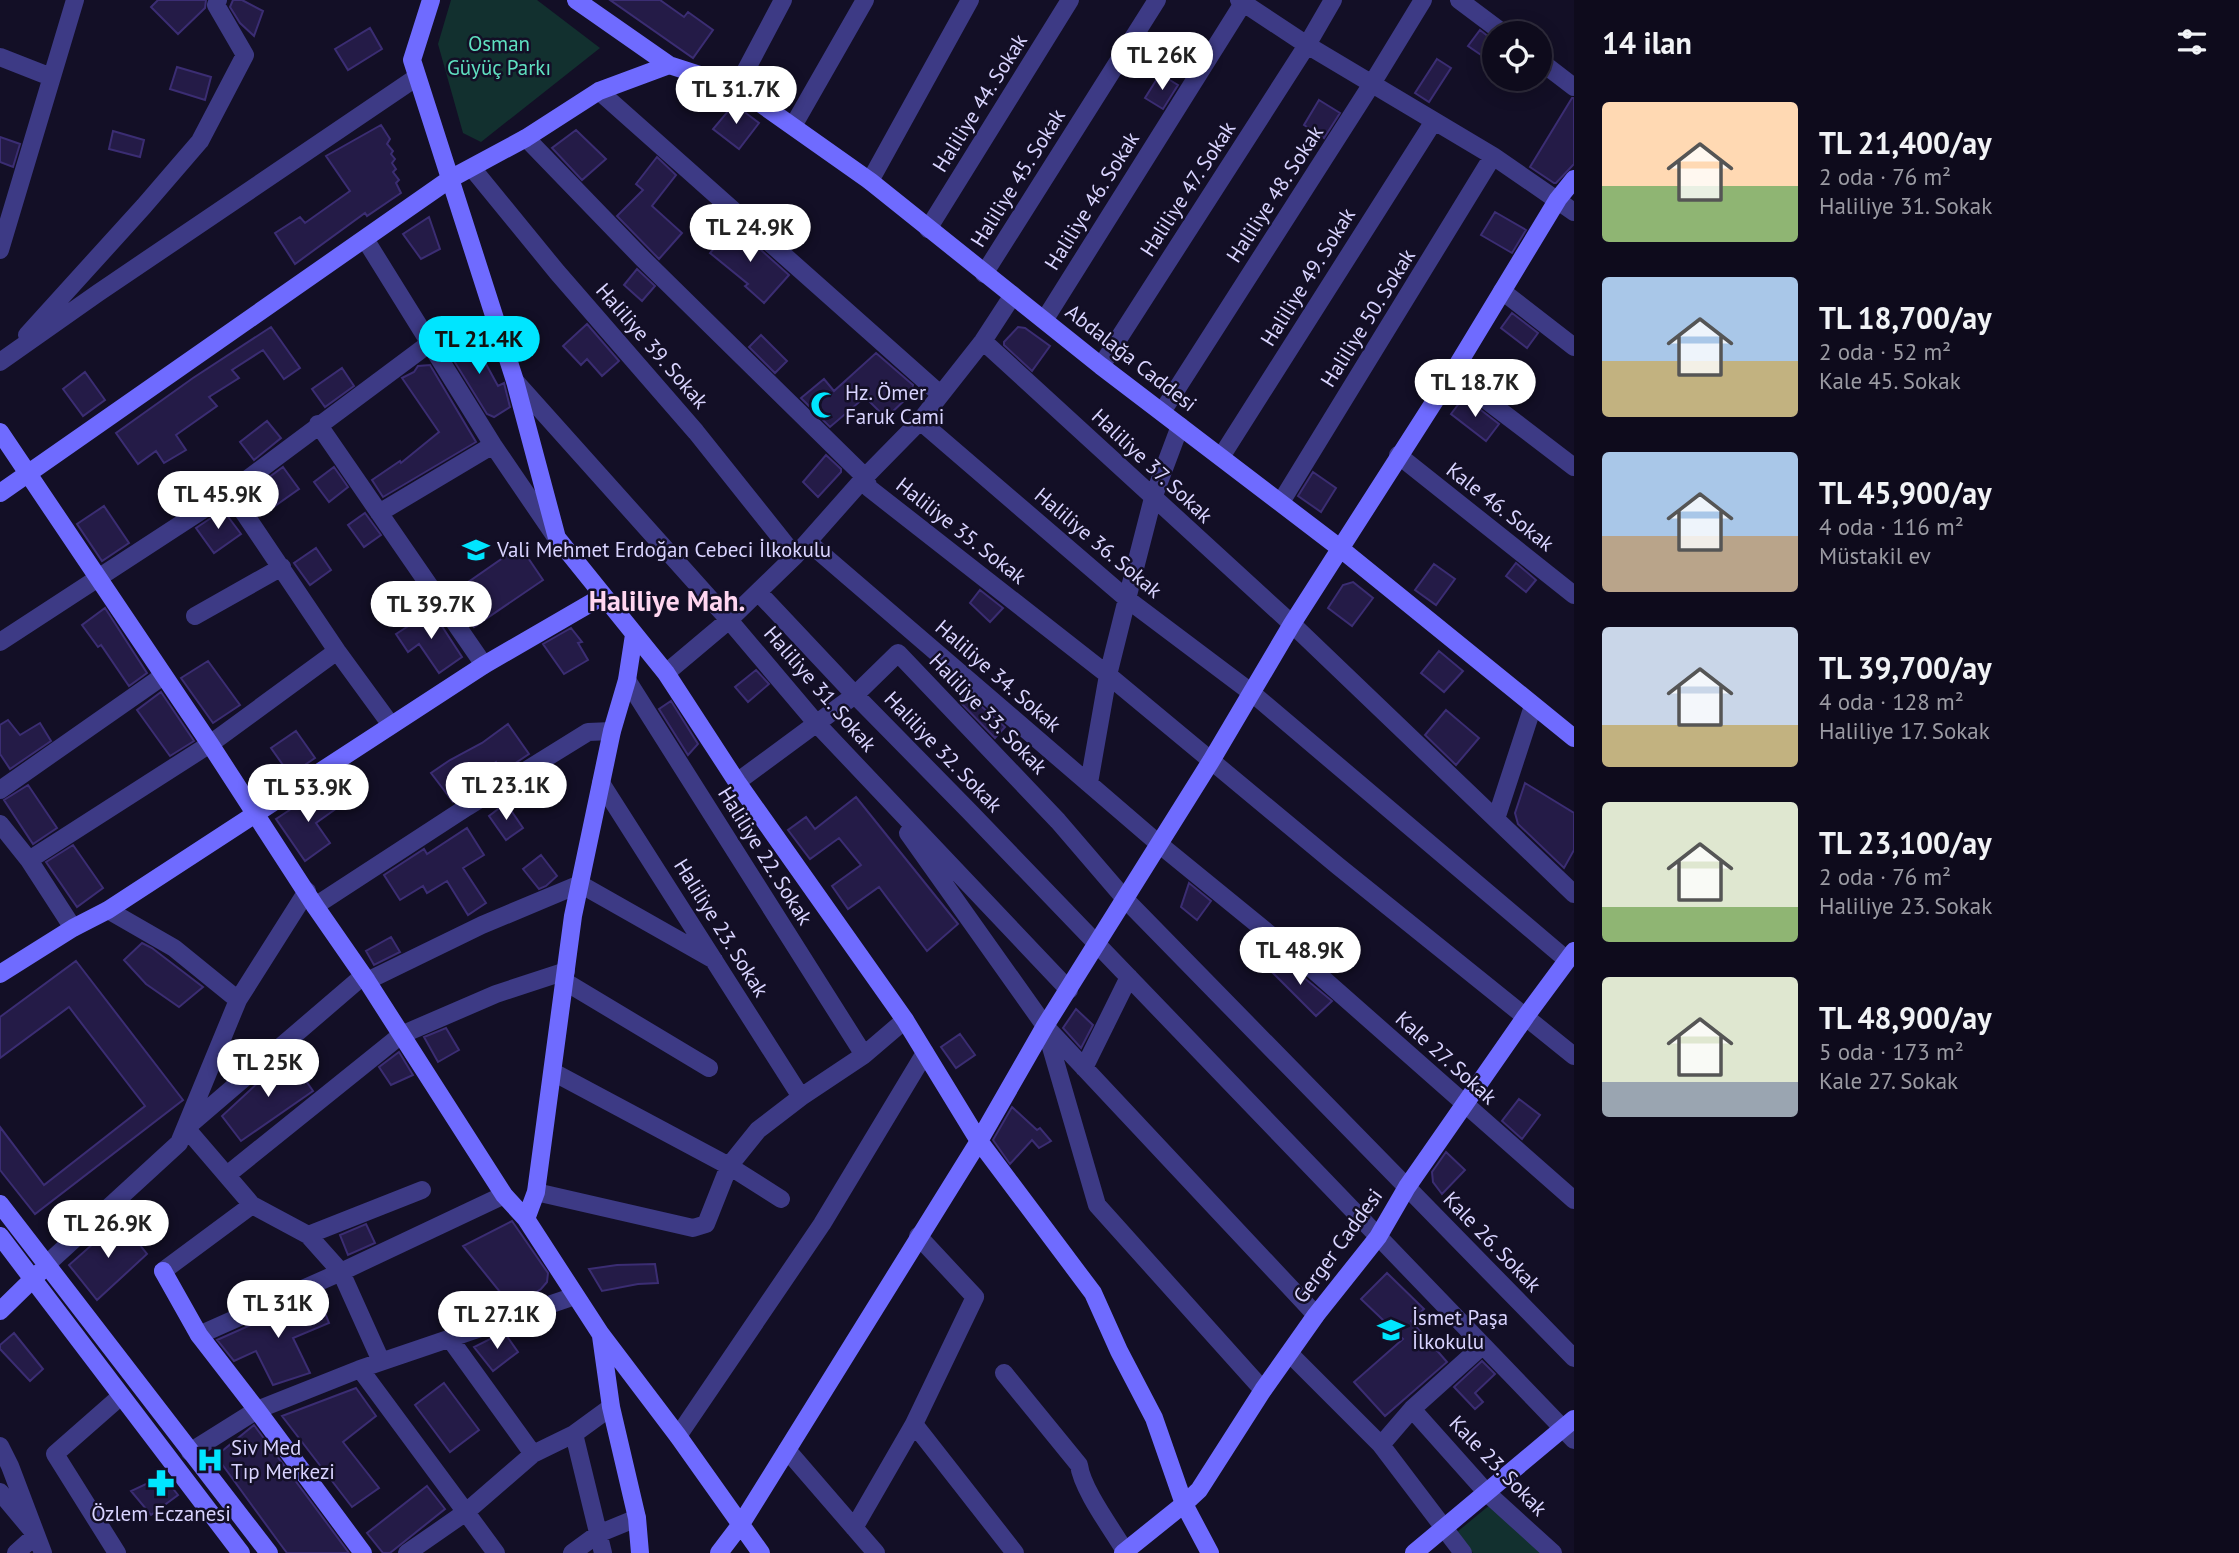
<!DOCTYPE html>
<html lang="tr">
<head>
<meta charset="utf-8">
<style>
  :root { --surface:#0e0b1c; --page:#171425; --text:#f1f3f6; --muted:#9b9ba3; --line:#2e2b3b; --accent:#00e5ff }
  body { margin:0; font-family:"PT Sans",sans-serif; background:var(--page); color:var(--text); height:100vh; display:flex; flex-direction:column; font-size:26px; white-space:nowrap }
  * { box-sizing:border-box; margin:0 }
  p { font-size:23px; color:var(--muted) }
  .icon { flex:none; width:38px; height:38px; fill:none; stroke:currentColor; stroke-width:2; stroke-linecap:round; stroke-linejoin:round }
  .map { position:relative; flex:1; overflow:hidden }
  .details { display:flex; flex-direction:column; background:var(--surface); width:665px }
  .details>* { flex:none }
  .controls { position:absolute; left:1482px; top:21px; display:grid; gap:14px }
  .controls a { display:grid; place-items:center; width:70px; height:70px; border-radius:50%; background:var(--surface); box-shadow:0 4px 18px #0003,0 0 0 2px var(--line); font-size:35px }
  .price { position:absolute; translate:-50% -60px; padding:0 16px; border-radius:24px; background:#fff; color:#222; font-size:23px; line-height:46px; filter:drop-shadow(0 2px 4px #0008) }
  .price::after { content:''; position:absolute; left:50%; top:42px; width:21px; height:16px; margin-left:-10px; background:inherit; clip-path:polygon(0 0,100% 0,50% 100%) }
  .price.current { background:var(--accent); color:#111 }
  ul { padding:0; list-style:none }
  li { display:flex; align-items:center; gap:21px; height:175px; padding:0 28px }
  li span { display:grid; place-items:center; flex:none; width:196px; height:140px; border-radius:7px; color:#555 }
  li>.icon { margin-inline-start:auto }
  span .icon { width:84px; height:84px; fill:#fffc; stroke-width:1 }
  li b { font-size:30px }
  h2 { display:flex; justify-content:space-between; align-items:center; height:84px; padding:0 28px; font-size:30px }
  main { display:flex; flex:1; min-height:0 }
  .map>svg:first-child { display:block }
  .green { fill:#12302f }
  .building { fill:#241b47; stroke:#3b2d73; stroke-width:2 }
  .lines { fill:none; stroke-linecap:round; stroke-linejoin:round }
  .street { stroke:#3d3a85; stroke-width:18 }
  .secondary { stroke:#6f6bff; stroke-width:18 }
  .labels { text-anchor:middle; stroke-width:5; stroke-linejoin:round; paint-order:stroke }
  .park-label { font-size:21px; fill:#5fe0c0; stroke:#130f26 }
  .street-label { font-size:21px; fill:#d9d4ff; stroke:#130f26 }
  .poi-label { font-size:21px; fill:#d9d4ff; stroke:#130f26; text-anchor:start }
  .district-label { font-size:28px; font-weight:bold; fill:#ffd6f0; stroke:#130f26 }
</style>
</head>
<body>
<main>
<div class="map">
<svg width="1574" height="1553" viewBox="0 0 1574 1553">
  <rect width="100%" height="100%" fill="#130f26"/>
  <path class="green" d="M451,0h86l63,48 -119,94 -18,-9 -25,-89z
    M1491,1504l54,49h-72l-16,-21z"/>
  <path class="building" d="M158,0h48l-1,8 -27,26 -27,-27z
    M233,0h9l21,11 -9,25 -14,-13 -10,-16z
    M610,0h50l24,17 4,-5 25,18 -20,28z
    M370,28l12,21 -34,21 -13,-21z
    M1480,30l14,11v13l-4,7 -22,-15z
    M1437,59l14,9 -22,34 -14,-9z
    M177,67l34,10 -6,23 -35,-11z
    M1160,74l18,11 -15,24 -18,-11z
    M1572,98h2v66l-18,19h-2l-24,-16z
    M1319,100l21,13 -16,25 -20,-13z
    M734,104l25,19 -20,26 -26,-20z
    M381,125l9,14 -3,5 6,7 -2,3 4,5 -3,4 4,6 -3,3 6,8 -3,3 5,10 -34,23 -2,-3 -70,51 -20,-31 25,-16 5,6 45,-32 -24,-35z
    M576,130l30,29 -24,21 -30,-32z
    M113,131l31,9 -4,17 -31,-8z
    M0,137l20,7 -7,23 -13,-5z
    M657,157l19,18 -24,31 30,27 -23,26 -42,-43 26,-26 -7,-6z
    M1495,212l31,18 -14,23 -31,-18z
    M429,217l11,32 -19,10 -18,-25z
    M733,225l56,50 -25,28 -19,-17 3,-2 -38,-31z
    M637,269l18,17 -13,15 -18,-16z
    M1512,313l26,20 -11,15 -26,-20z
    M587,324l32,37 -17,15 -15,-17 -6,6 -18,-19z
    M271,327l29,41 -16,11 -21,-29 -31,20 7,8 -30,19 8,9 -41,29 10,15 -22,13 -8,-12 -18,13 -22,-31 77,-55z
    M1018,327l7,1 25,18 -18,25 -28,-26v-3z
    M475,333l11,31 12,22 6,-3 6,24 -16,10 -7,-3 -41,-66z
    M761,335l26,26 -12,12 -26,-26z
    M876,353l37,32 -1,8 -26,25 -21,-21 -35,30 -29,-29 23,-19 10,12z
    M430,365l46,77 -93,55 -11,-17 28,-19 1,2 38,-31 -37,-54 12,-6 4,-6z
    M342,368l12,18 -29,21 -13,-18z
    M85,372l20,28 -22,16 -20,-27z
    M1464,397l35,27 -13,17 -35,-27z
    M267,421l14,17 -27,22 -14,-18z
    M826,455l15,14v3l-23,25 -15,-15z
    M283,467l16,22 -34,24 -16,-21z
    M334,467l14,20 -19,15 -15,-20z
    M1313,472l23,16 -15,24 -23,-16z
    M104,506l25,37 -27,18 -25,-37z
    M223,510l18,24 -27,19 -18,-25z
    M365,513l16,22 -17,12 -16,-22z
    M520,546l23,34 -69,47 -23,-33z
    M316,548l15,22 -21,15 -16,-22z
    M1516,563l20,17 -10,12 -20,-16z
    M1434,564l21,15 -19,26 -21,-15z
    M1353,582l20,16 -21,28 -24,-18 15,-23z
    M980,590l23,18 -13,14 -20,-19z
    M105,608l42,65 -18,13 -28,-41 -3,2 -16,-22z
    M432,611l30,46 -23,16 -20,-29 -11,8 -12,-18z
    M571,628l11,14 -4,1 10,17 -24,14 -21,-30z
    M1439,651l24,20 -19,21 -23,-19z
    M208,661l32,44 -27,18 -32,-45z
    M756,670l13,14 -21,18 -13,-15z
    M161,692l33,49 -24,15 -33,-46z
    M966,693l39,34 -10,11 -36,-37z
    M671,701l27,43 -10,11 -29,-46z
    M1446,710l33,28 -23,27 -31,-30z
    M8,720l12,15 20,-12 11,18 -41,28 -10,-15v-29z
    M508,724l21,30 -27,18 -6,-10 -30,19 7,9 -20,12 -22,-29 19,-13 32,-17z
    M296,731l19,27 -25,17 -19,-27z
    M1525,783l49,30v37l-10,18 -46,-44 -3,-11z
    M28,785l29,43 -24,16 -29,-44z
    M323,788l14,20 -21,15 14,20 -25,18 -29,-42z
    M856,797l102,127 -31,27 -48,-64 -31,22 -16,-23 29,-21 -22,-27 -29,21 -22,-29 18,-13 9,12z
    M506,803l17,25 -17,12 -17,-24z
    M467,828l17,27 -21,13 23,35 -18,12 -21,-34 -20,12 -4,-7 -23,14 -16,-25 40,-26 3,5z
    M73,845l30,43 -26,19 -31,-45z
    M541,855l16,21 -11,10 -7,3 -16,-20z
    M1189,883l22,18 -14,19 -16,-13z
    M391,937l9,15 -26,13 -8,-14z
    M142,943l10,5 51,39 -24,20 -33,-23 -22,-24z
    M1279,957l53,44 -16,15 -47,-47z
    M76,961l107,139 -148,114 -35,-44v-43l44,58 101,-79 -76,-99 -69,51v-41z
    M1076,1009l17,16 -12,23 -18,-20z
    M446,1028l13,22 -21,12 -14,-25z
    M960,1034l15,21 -19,13 -15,-21z
    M399,1052l14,23 -22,10 -12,-18z
    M288,1055l25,36 -72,50 -19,-25z
    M1519,1099l21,16 -18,24 -20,-18z
    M1012,1107l25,23 3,-2 11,13 -12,7 -7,-8 -22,24 -17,-24z
    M1446,1152l19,18 -23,24 -9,-12 -1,-10z
    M120,1220l27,34 -50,46 -28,-35z
    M512,1221l36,52 -1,9 -6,7 -10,7 -20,3 -11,-7 -37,-46z
    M366,1224l9,19 -27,12 -8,-20z
    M655,1264l3,19 -20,1 -36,7 -13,-22 28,-4z
    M1387,1273l37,36 -13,12 36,41 -62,54 -31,-34 49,-43 -42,-40z
    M318,1295l11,28 -36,15 17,35 -37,12 -17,-34 -22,10 -17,-21z
    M504,1332l14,20 -25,19 -19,-24z
    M14,1333l29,36 -13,12 -30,-32v-4z
    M1482,1361l13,13 -20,19 8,9 -8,7 -21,-22z
    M444,1383l35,47 -29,22 -35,-47z
    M356,1388l20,28 -33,26 36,46 -27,19 -70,-91z
    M254,1425l95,128h-62l-9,-12 -62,-85z
    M163,1476l15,19 -27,20 -20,-24z
    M427,1486l18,23 -55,44h-7l-16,-20z"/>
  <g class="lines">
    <path class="street" d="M1239,0l68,45 186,111 81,56
      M1459,0l44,33
      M0,57l51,20
      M1540,61l34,26
      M737,87l46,-87
      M599,91l341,303
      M793,126l72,-126
      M526,138l115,119 224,220 4,11 239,187 230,191 236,190
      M472,168l85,104 139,160 99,124
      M870,181l100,-181
      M928,229l142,-229
      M365,239l128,206 62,91
      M0,250l75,-250
      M984,274l173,-274
      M1502,291l72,56
      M1045,319l200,-319
      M27,335l117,-129 56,-65 45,-86 -29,-50 2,-5
      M983,341l309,283 282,270
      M0,362l98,-69 319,-216
      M1101,366l206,-321 26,-45
      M1452,374l122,93
      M515,381l214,239 88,104 252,266
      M1162,412l211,-330 50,-82
      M920,421l207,178 125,94 315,267
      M318,424l166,241
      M1398,455l176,140
      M1221,457l213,-336
      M230,492l107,159 54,74
      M1281,502l212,-346
      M379,513l114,-68
      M808,542l351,302 152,124 263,232
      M758,592l97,103 114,116 605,629
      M195,616l87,-49
      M0,642l230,-150 200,-149
      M666,673l63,-53 66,-64 70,-79 55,-56 63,-80 30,-46
      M627,680l237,375
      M737,782l118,-87 43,-42 160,168 67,78 449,459
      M601,783l200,314
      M1089,783l19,-108 19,-76 26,-101 27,-72
      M0,790l163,-114
      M1496,819l37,-113
      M0,824l29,36 44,68
      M908,833l137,193 271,289
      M29,860l181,-116 127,-93
      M315,906l152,-99 121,-75 24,-1
      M108,910l66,38 64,52
      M363,976l-177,152 66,77 56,30 33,37 40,89
      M367,981l115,-56 98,-41 134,76
      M564,981l145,87
      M1046,1030l51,175 166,185
      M1084,1068l45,-91
      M553,1072l176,94 52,33
      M227,1175l174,-140 95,-41 70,-23
      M536,1192l157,36 13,-4 23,-58 29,-36 43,-33 63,-42 41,-35
      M308,1235l114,-45
      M47,1264l132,-121 59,-143 69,-109
      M163,1271l89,-66
      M199,1335l142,-63 163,-77
      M450,1339l83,115 41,-20 37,-27
      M1290,1354l91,91 82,108
      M1004,1373l75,92c3,24 33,64 46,86
      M1412,1409l75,84 66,60
      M914,1424l101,129
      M574,1434l29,119
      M678,1436l144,-212 103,-171
      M1381,1445l31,-36 70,-63
      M0,1446l10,20 33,87
      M787,1450l89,103
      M190,1452l67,-42 103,-41
      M0,1492l36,43 -20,18
      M854,1528l60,-104 61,-127 -57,-61
      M117,1553l-62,-99 66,-58
      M407,1553l59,-41 67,-58
      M496,1553l-136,-184 215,-73
      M572,1553l26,-19 39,-16"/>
    <path class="secondary" d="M431,0l-19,60 103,321 42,157 109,135 71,109 168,238 74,121 114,152 26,58 35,67 30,86 26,49
      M576,0l93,65
      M0,432l210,312 105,162 52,75 137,214 22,24 74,114 78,103 83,117
      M0,493l450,-314 76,-41 73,-47 70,-26 68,22 133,94 231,185 240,183 233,189
      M0,974l73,-46 35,-18 376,-245 119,-69
      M0,1204l269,349
      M526,1219l10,-27 37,-276 39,-185 15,-51 7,-45
      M0,1236l241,317
      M163,1271l36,64 58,75 106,143
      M0,1311l40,-39
      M601,1336l10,71 26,111 3,35
      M719,1553l22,-29 238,-383 66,-115 166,-265 81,-137 160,-250 106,-175 16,-20
      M1123,1553l61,-49 15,-14 64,-100 53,-75 62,-78 29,-50 119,-171 48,-65
      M1414,1553l160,-134"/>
  </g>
  <defs>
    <symbol id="mosque-bare" viewBox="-9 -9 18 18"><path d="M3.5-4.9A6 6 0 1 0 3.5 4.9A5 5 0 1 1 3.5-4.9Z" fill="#00e5ff" stroke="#130f26" stroke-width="2.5" paint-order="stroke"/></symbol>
    <symbol id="school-bare" viewBox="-9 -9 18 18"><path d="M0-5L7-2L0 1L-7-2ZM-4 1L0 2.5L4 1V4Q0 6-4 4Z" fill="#00e5ff" stroke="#130f26" stroke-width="2.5" paint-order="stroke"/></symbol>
    <symbol id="hospital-bare" viewBox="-9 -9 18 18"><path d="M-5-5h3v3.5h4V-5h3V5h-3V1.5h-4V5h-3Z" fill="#00e5ff" stroke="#130f26" stroke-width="2.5" paint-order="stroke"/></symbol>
    <symbol id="pharmacy-bare" viewBox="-9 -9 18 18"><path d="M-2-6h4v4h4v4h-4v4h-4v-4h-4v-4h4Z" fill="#00e5ff" stroke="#130f26" stroke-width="2.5" paint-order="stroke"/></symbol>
  </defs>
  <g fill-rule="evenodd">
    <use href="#mosque-bare" x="805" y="386" width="38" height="38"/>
    <use href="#school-bare" x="457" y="531" width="38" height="38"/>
    <use href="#school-bare" x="1372" y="1311" width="38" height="38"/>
    <use href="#hospital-bare" x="191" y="1441" width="38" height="38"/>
    <use href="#pharmacy-bare" x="142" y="1464" width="38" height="38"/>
  </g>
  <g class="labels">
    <g class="park-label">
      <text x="499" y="51">Osman<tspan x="499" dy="24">Güyüç Parkı</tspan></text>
    </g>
    <g class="street-label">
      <text transform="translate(980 103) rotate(-58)" y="7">Haliliye 44. Sokak</text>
      <text transform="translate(1018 178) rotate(-58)" y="7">Haliliye 45. Sokak</text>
      <text transform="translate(1188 189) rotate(-57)" y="7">Haliliye 47. Sokak</text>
      <text transform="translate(1275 194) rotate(-57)" y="7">Haliliye 48. Sokak</text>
      <text transform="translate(1092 201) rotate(-58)" y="7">Haliliye 46. Sokak</text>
      <text transform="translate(1308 277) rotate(-58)" y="7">Haliliye 49. Sokak</text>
      <text transform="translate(1368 318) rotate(-58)" y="7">Haliliye 50. Sokak</text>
      <text transform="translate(652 346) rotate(49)" y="7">Haliliye 39. Sokak</text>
      <text transform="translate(1131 358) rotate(38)" y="7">Abdalağa Caddesi</text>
      <text transform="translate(1152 466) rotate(43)" y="7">Haliliye 37. Sokak</text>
      <text transform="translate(1500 507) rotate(38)" y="7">Kale 46. Sokak</text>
      <text transform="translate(961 531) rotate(38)" y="7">Haliliye 35. Sokak</text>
      <text transform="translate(1098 543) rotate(40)" y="7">Haliliye 36. Sokak</text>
      <text transform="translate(998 676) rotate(41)" y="7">Haliliye 34. Sokak</text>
      <text transform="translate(820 689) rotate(49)" y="7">Haliliye 31. Sokak</text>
      <text transform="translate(988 714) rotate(46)" y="7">Haliliye 33. Sokak</text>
      <text transform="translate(943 752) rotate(46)" y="7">Haliliye 32. Sokak</text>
      <text transform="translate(765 856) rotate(58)" y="7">Haliliye 22. Sokak</text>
      <text transform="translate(721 928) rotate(58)" y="7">Haliliye 23. Sokak</text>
      <text transform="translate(1446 1058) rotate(42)" y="7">Kale 27. Sokak</text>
      <text transform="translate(1492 1242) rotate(46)" y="7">Kale 26. Sokak</text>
      <text transform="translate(1338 1246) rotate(-54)" y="7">Gerger Caddesi</text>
      <text transform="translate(1498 1466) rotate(46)" y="7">Kale 23. Sokak</text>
    </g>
    <g class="poi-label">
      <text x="845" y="400">Hz. Ömer<tspan x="845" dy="24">Faruk Cami</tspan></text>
      <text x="497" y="557">Vali Mehmet Erdoğan Cebeci İlkokulu</text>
      <text x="1412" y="1325">İsmet Paşa<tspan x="1412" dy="24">İlkokulu</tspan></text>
      <text x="231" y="1455">Siv Med<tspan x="231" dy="24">Tıp Merkezi</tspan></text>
      <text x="161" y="1521" text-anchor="middle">Özlem Eczanesi</text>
    </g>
    <g class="district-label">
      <text x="667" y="611">Haliliye Mah.</text>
    </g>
  </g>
</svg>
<div class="controls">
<a><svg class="icon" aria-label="locate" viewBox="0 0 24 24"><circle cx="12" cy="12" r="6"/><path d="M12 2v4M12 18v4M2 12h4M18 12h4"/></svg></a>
</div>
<b class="price" style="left:1162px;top:92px">TL 26K</b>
<b class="price" style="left:736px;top:126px">TL 31.7K</b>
<b class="price" style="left:750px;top:264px">TL 24.9K</b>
<b class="price current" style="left:479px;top:376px">TL 21.4K</b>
<b class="price" style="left:1475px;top:419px">TL 18.7K</b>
<b class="price" style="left:218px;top:531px">TL 45.9K</b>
<b class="price" style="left:431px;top:641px">TL 39.7K</b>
<b class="price" style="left:506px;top:822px">TL 23.1K</b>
<b class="price" style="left:308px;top:824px">TL 53.9K</b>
<b class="price" style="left:1300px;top:987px">TL 48.9K</b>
<b class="price" style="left:268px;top:1099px">TL 25K</b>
<b class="price" style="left:108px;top:1260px">TL 26.9K</b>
<b class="price" style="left:278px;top:1340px">TL 31K</b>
<b class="price" style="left:497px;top:1351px">TL 27.1K</b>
</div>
<section class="details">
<h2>14 ilan<svg class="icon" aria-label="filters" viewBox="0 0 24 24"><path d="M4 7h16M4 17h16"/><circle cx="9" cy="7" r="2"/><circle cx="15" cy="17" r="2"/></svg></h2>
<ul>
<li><span style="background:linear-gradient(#ffd9b3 60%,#8fb573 0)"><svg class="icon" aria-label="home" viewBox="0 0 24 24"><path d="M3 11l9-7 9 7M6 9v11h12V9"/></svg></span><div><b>TL 21,400/ay</b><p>2 oda · 76 m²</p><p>Haliliye 31. Sokak</p></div></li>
<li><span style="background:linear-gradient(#a9c7e8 60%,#c2b280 0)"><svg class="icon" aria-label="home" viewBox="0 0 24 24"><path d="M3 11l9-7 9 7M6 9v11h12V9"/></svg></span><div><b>TL 18,700/ay</b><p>2 oda · 52 m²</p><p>Kale 45. Sokak</p></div></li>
<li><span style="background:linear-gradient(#a9c7e8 60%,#b9a48a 0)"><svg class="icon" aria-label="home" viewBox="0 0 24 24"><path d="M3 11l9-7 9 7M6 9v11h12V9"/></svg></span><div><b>TL 45,900/ay</b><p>4 oda · 116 m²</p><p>Müstakil ev</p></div></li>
<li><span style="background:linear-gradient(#c9d6e8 70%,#c2b280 0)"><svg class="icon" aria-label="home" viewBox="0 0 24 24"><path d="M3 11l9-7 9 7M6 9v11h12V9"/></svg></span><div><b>TL 39,700/ay</b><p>4 oda · 128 m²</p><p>Haliliye 17. Sokak</p></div></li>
<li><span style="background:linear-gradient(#dfe7d0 75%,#8fb573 0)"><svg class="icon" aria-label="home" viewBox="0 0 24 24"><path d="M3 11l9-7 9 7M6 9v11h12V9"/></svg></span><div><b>TL 23,100/ay</b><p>2 oda · 76 m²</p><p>Haliliye 23. Sokak</p></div></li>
<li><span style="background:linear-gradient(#dfe7d0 75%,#9aa5b1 0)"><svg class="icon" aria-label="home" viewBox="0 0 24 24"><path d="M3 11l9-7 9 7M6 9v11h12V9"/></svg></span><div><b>TL 48,900/ay</b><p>5 oda · 173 m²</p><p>Kale 27. Sokak</p></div></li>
</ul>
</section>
</main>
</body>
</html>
